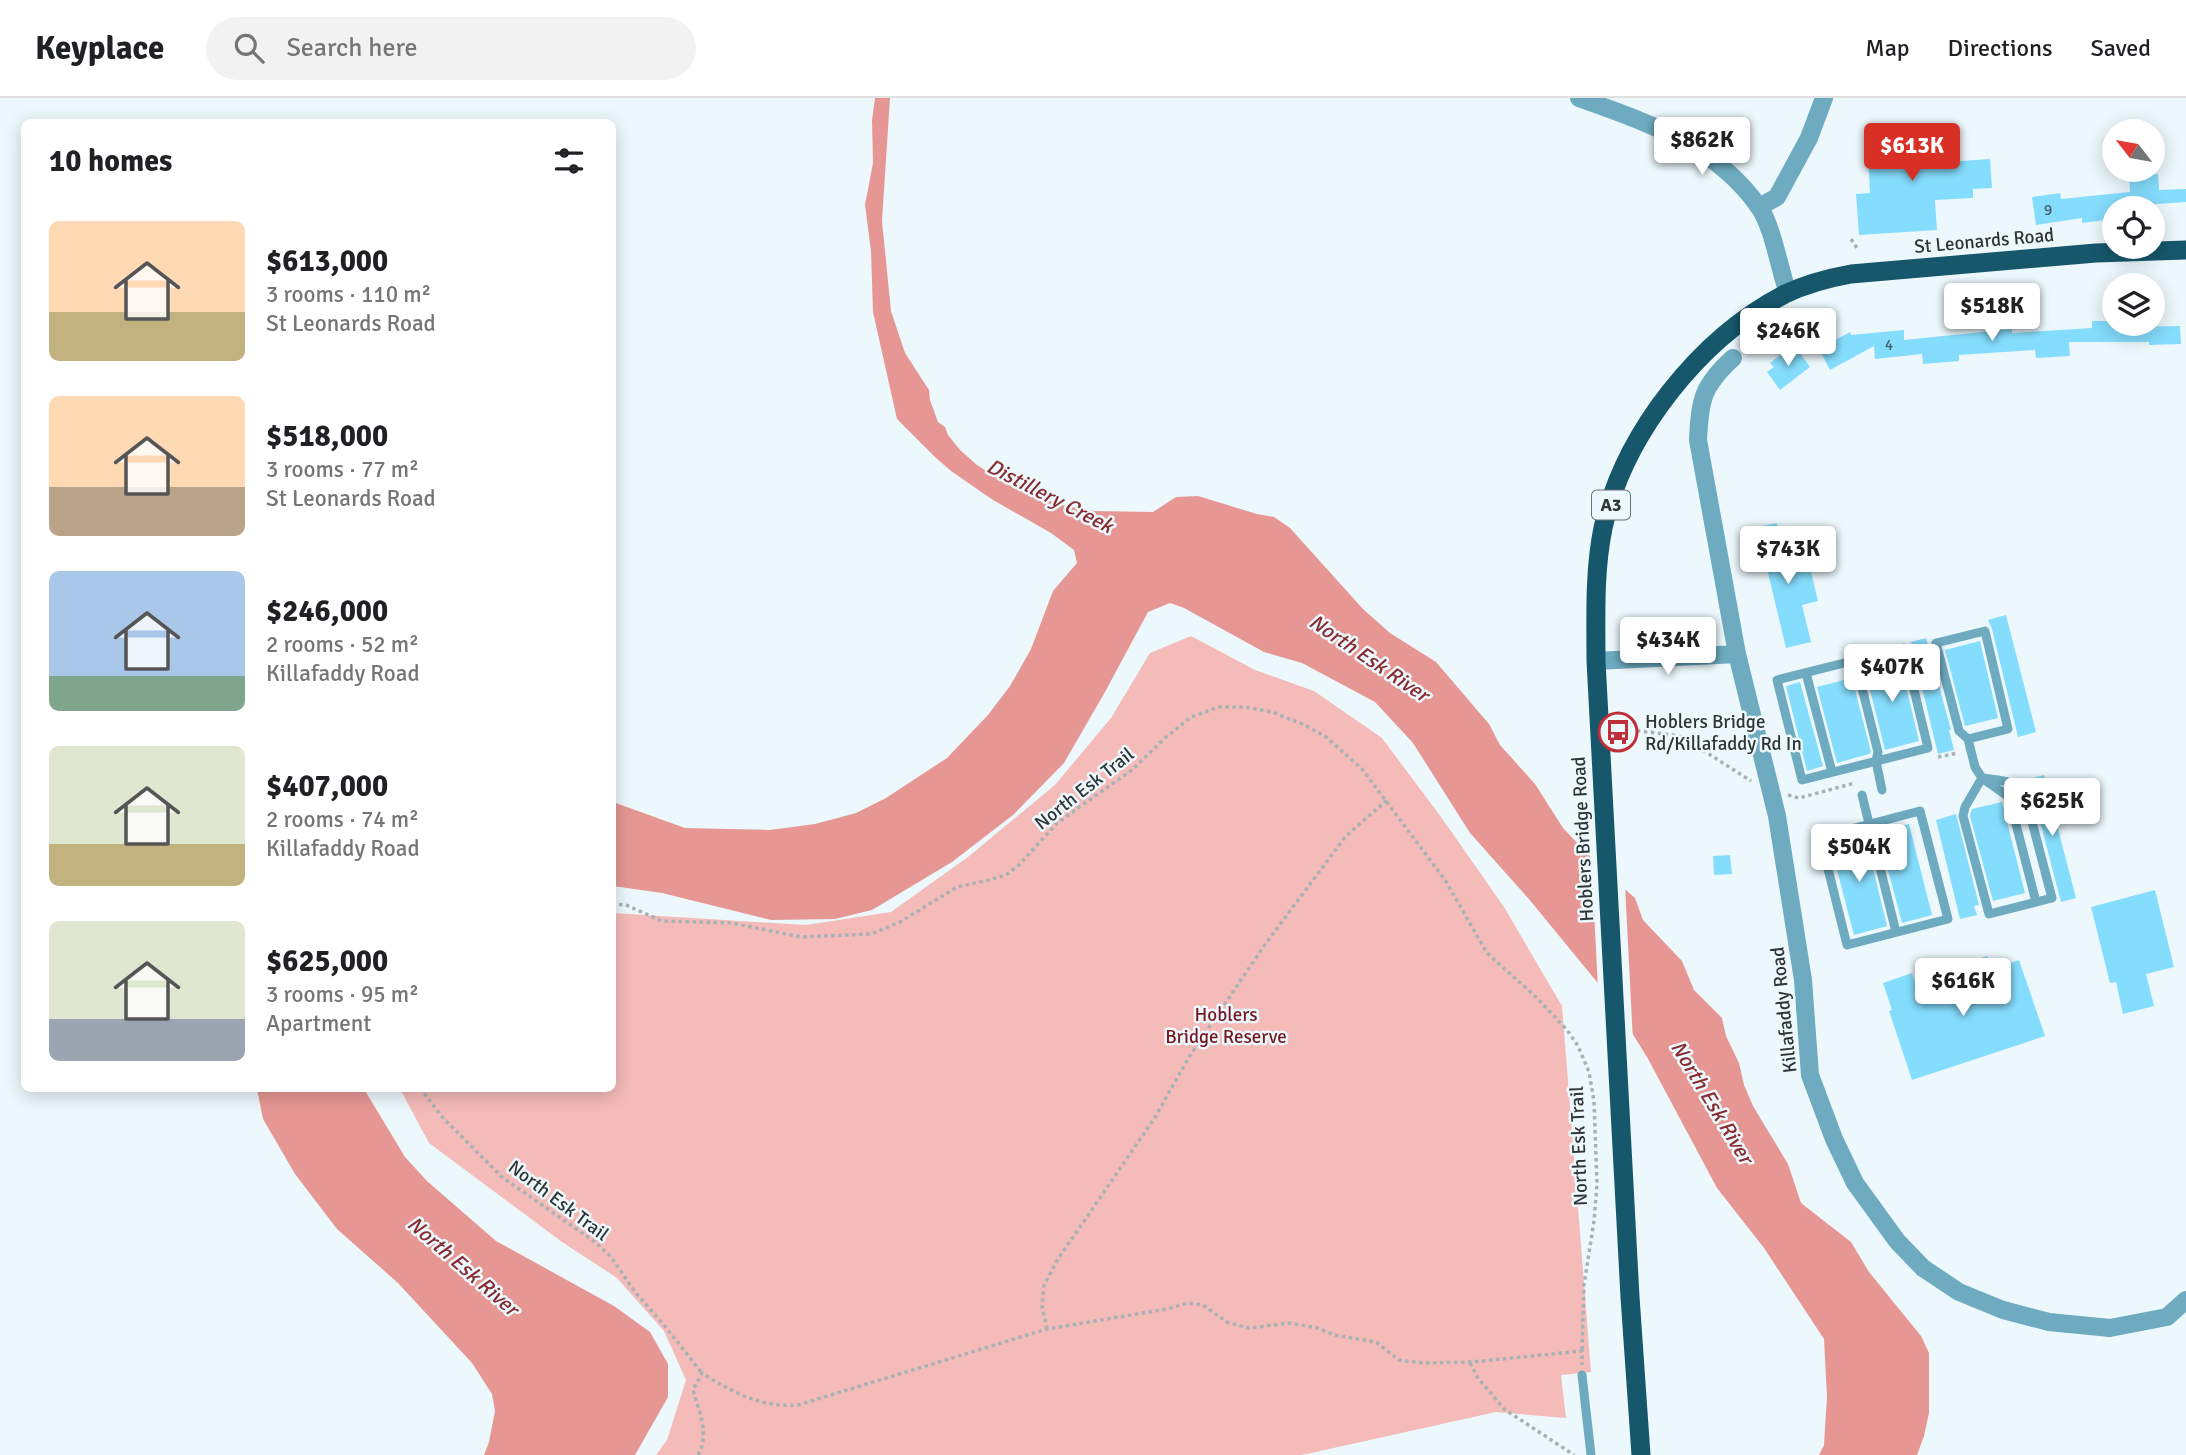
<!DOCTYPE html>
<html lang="en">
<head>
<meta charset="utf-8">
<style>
  :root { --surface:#fff; --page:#f2f2f2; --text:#202124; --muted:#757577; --line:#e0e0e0; --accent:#d93025 }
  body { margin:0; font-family:Signika,sans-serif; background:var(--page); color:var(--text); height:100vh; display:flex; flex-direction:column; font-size:26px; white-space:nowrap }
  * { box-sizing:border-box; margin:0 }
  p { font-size:23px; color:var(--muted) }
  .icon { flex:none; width:38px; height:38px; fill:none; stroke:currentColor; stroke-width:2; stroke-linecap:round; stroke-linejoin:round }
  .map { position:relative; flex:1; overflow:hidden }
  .side { position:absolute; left:21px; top:21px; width:595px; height:973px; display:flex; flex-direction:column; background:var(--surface); border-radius:10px; box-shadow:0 4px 18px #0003 }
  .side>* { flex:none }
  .needle { width:46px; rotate:301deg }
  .fabs { position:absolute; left:2102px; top:21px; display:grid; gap:14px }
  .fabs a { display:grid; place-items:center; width:63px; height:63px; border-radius:50%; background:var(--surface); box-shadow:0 4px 18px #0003; font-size:35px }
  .price { position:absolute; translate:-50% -60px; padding:0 16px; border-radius:7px; background:#fff; color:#222; font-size:23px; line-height:46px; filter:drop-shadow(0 2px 4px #0008) }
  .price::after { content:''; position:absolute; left:50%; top:42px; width:21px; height:16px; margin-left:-10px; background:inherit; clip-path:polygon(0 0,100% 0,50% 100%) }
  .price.on { background:var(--accent); color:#fff }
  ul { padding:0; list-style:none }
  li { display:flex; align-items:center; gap:21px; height:175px; padding:0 28px }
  li span { display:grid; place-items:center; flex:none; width:196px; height:140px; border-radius:10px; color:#555 }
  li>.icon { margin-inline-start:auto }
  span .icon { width:84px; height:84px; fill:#fffc; stroke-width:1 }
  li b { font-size:30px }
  h2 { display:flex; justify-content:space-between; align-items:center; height:84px; padding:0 28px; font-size:30px }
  header { display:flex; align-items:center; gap:42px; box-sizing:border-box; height:98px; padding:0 35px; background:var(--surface); border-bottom:2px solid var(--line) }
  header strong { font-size:33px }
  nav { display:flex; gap:38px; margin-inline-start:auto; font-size:24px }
  .search { width:490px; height:63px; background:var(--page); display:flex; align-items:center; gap:18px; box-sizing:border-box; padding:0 24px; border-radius:38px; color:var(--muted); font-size:26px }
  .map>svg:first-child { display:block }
  .green { fill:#f4bbb8 }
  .water { fill:#e69794 }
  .pier { fill:#ecf8fc }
  .building { fill:#85ddfd }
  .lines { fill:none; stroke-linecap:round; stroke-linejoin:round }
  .path { stroke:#a8b2b5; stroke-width:3.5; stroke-dasharray:3.5 3.5; stroke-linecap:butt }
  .service { stroke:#6eaac0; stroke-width:9 }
  .minor { stroke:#6eaac0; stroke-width:18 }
  .tertiary { stroke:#6eaac0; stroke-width:18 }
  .trunk { stroke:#16576c; stroke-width:19 }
  .labels { text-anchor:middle; stroke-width:5; stroke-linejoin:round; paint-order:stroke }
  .number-label { font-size:16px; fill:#455f68 }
  .shield { fill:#ecf8fc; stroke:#687072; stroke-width:2 }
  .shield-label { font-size:18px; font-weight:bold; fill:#303537 }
  .street-label { font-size:19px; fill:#303537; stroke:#ecf8fc }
  .poi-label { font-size:19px; fill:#303537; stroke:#ecf8fc; text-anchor:start }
  .park-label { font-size:19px; fill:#761a21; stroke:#ecf8fc }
  .water-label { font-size:21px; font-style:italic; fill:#872b2f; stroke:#ecf8fc }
</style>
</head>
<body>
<header>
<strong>Keyplace</strong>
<div class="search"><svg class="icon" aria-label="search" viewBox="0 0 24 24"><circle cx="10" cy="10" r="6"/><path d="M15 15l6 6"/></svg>Search here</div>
<nav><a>Map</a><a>Directions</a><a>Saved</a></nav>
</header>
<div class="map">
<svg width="2186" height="1357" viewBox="0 0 2186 1357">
  <rect width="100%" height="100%" fill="#ecf8fc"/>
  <path class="green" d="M1191,538l64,34 59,21 68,47 59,79 63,90 58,99 29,366 -30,3 5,43 -70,-6 -194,43h-646l11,-15 19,-60 -22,-49 -47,-53 -55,-36 -133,-99 -29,-54 212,-1 1,-175 193,12 85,-13 77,-55 87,-72 56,-67 39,-65z"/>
  <path class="water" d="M875,0h15l-8,123 9,90 14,42 24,37 1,10 8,22 7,5 3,8 12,15 17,15 35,22 50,18 32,6 59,1 23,-15 22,-1 59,18 17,3 16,11 73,81 27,24 46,29 53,62 11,21 35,39 28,44 42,44 30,26 8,22 39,41 12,29 28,28 4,18 13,27 5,22 9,21 35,58 13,39 50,39 18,30 52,64 8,17v60l-5,23 -7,19h-98l5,-10 3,-48 -3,-58 -60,-91 -47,-60 -70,-131 -36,-58 -83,-101 -58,-65 -57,-90 -38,-41 -73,-39 -38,-11 -80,-44 -14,-5 -22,9 -43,80 -41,71 -51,52 -61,47 -80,48 -37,9 -64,1 -109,-27 -49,-7v-84l72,26 85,2 45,-6 41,-11 30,-15 61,-40 41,-43 22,-29 21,-37 22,-58 24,-28 -3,-13 -23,-17 -58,-33 -42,-29 -16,-14 -38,-38 -24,-107 -2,-61 -6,-46 8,-42 -1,-43z
    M257,991h107l41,68 22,24 69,60 118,65 36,26 18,32v33l-33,58h-151l5,-13 6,-31 -3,-17 -20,-31 -74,-80 -61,-54 -42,-55 -32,-55z"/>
  <path class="pier" d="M1591,754l34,33 8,156 -35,-52z"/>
  <path class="building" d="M1930,31l2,34 58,-4 2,29 -19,1v9l-38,2 2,30 -78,5 -3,-41 14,-1 -3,-60z
    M2158,76l1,16 27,-1v13l-70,5 -2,1v11l-32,4v-5l-46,7 -4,-28 28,-4 1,6 69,-7 -1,-16z
    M2092,223h22v3h11v3l55,-1 1,18 -32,1v-3h-80l1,14 -34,2 -1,-8 -76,5v6l-36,3 -1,-10 -47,5 -1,-13 -44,24 -11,-21 31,-17 1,3 53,-5v10l108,-11v4l80,-5z
    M1797,251l13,18 -30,23 -13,-18 7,-5 -4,-4 17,-13 3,4z
    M1777,425l9,37 21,-5 11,46 -16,4 9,37 -25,6 -29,-121z
    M2006,517l30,117 -18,5 -26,-108 -4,-9z
    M1926,540l25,92h-2l5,20 -16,4 -27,-112z
    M1980,543l18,77 -33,8 -20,-76z
    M1899,559l20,84 -34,9 -19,-76h2l-2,-8z
    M1852,580l19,74 -2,2 -32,9 -20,-76z
    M1800,584l23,84 -16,5 -21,-85z
    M2044,677l32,123 -15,4 -32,-123z
    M2002,704l23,91 -32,8 -23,-85 2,-7z
    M1956,716l23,91 -5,1 3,9 -17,4 -24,-99z
    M1909,726l23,91 -30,8 -24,-91z
    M1861,737h4l22,91 -33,9 -24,-92z
    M1730,757l2,19 -18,1 -1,-19z
    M2155,792l19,77 -28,7 8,32 -31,8 -7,-32 -6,1 -19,-76z
    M1987,858l5,13 27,-9 26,76 -133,44 -23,-69 3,-1 -9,-27 29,-10 9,28 45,-15 -3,-8 11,-3 -3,-14z"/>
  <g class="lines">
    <path class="path" d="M1851,141l6,9
      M1623,631l50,6 11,3 67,43
      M1938,659l20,-4
      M1788,697l11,3 56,-15
      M612,806l14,1 36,16 70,2 69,14 70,-3 29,-12 57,-35 32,-7 17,-5 13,-10 38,-42 75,-53 33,-32 26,-21 28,-10h26l27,5 33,13 21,12 36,32 83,111 42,73 49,44 31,33 11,16 11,26 5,29 3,83 -3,37 -10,64 -2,66
      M420,990l23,30 59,59 93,65 16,15 24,35 29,33 38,48
      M1047,1231l-5,-23 2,-21 14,-26 96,-140 35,-62 75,-111 81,-109 42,-37
      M1470,1265l8,15 26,31 70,46
      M698,1357c12,-20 1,-44 -5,-65l9,-17c30,19 59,35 96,32l249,-76 120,-20 21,-6 15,2 24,17 22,6 41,-5 28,5 16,7 42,7 23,18 25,3 48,-1 110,-11v14"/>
    <path class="service" d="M1904,550l24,100 -126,32 -25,-100z
      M1855,562l23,92 -2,9 6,29
      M1806,575l26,99
      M1968,641l40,-10 -23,-98 -49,12 23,88 9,8 7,28 7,11c19,3 31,1 43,17l27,103 -63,16 -26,-98 2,-9 17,-29 27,19 27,105
      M1862,697l34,137
      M1920,713l28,108 -101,26 -27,-108z
      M1582,1277l9,80"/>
    <path class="minor" d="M1759,109l18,-10 32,-59 15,-40
      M1733,260c-31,28 -33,42 -35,82l39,214 40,162 26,164 7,95 24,64 21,44 42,58 26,27 36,24 44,18 46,12 61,6 57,-11 19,-17
      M1596,563l141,-7"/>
    <path class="tertiary" d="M1579,0c67,24 137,47 180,109 14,20 20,61 29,86"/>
    <path class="trunk" d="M1641,1357l-11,-158 -34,-636c0,-44 -2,-89 7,-133 21,-95 97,-190 182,-234 21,-10 44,-16 66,-20l245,-21 90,-3"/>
  </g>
  <defs>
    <symbol id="bus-ring" viewBox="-11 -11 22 22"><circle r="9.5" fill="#ecf8fc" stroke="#bf2f3a" stroke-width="1.5"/><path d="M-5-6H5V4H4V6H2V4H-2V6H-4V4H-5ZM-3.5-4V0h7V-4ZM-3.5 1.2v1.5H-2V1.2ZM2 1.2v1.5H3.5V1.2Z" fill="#bf2f3a"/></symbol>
  </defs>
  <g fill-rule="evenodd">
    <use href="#bus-ring" x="1596" y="612" width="44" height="44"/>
  </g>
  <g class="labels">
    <g class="number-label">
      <text x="2048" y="117">9</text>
      <text x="1889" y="252">4</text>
    </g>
    <rect class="shield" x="1592" y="392.5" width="38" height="29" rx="5"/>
    <g class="shield-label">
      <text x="1611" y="413">A3</text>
    </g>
    <g class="street-label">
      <text transform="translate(1984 142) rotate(-5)" y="7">St Leonards Road</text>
      <text transform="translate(1084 690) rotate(-38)" y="7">North Esk Trail</text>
      <text transform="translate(1582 741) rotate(-93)" y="7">Hoblers Bridge Road</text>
      <text transform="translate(1783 912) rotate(-96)" y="7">Killafaddy Road</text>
      <text transform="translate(1578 1048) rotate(-92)" y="7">North Esk Trail</text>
      <text transform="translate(559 1102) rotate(37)" y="7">North Esk Trail</text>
    </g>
    <g class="poi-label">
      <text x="1645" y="630">Hoblers Bridge<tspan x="1645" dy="22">Rd/Killafaddy Rd In</tspan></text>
    </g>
    <g class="park-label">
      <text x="1226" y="923">Hoblers<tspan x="1226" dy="22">Bridge Reserve</tspan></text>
    </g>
    <g class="water-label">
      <text transform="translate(1050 398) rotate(27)" y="7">Distillery Creek</text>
      <text transform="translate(1369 560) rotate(34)" y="7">North Esk River</text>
      <text transform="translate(1712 1004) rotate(59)" y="7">North Esk River</text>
      <text transform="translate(463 1168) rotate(41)" y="7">North Esk River</text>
    </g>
  </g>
</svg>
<div class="fabs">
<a><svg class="needle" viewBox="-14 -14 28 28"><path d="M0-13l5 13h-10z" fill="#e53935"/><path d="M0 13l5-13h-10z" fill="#757577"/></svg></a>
<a><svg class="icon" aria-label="locate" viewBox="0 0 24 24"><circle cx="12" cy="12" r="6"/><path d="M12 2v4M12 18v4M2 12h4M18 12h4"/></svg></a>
<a><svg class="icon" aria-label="layers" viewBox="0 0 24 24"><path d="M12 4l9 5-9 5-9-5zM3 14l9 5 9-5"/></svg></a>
</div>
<b class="price" style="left:1702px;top:79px">$862K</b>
<b class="price on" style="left:1912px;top:85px">$613K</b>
<b class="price" style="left:1992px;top:245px">$518K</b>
<b class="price" style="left:1788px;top:270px">$246K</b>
<b class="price" style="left:1788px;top:488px">$743K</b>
<b class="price" style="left:1668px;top:579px">$434K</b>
<b class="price" style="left:1892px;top:606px">$407K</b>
<b class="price" style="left:2052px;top:740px">$625K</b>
<b class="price" style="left:1859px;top:786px">$504K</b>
<b class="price" style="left:1963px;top:920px">$616K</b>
<section class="side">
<h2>10 homes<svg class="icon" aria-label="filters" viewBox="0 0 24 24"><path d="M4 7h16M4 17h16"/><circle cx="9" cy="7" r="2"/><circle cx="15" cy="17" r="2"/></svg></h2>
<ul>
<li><span style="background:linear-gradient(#ffd9b3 65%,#c2b280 0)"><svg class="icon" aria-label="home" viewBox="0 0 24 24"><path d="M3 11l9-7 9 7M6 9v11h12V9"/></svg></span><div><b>$613,000</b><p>3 rooms · 110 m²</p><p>St Leonards Road</p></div></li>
<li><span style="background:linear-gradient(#ffd9b3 65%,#b9a48a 0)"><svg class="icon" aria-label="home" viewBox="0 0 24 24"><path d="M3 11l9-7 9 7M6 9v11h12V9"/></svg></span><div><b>$518,000</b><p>3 rooms · 77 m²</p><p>St Leonards Road</p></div></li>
<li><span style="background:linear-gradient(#a9c7e8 75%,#7fa58c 0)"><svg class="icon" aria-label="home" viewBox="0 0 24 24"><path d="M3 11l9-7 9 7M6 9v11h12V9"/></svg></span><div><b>$246,000</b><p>2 rooms · 52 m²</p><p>Killafaddy Road</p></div></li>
<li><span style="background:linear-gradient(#dfe7d0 70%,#c2b280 0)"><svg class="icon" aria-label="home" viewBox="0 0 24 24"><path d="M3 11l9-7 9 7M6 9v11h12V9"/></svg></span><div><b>$407,000</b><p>2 rooms · 74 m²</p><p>Killafaddy Road</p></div></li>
<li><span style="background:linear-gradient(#dfe7d0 70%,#9aa5b1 0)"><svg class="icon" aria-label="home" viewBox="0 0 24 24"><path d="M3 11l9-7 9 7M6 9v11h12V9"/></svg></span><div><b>$625,000</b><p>3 rooms · 95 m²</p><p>Apartment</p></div></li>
</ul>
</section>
</div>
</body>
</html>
